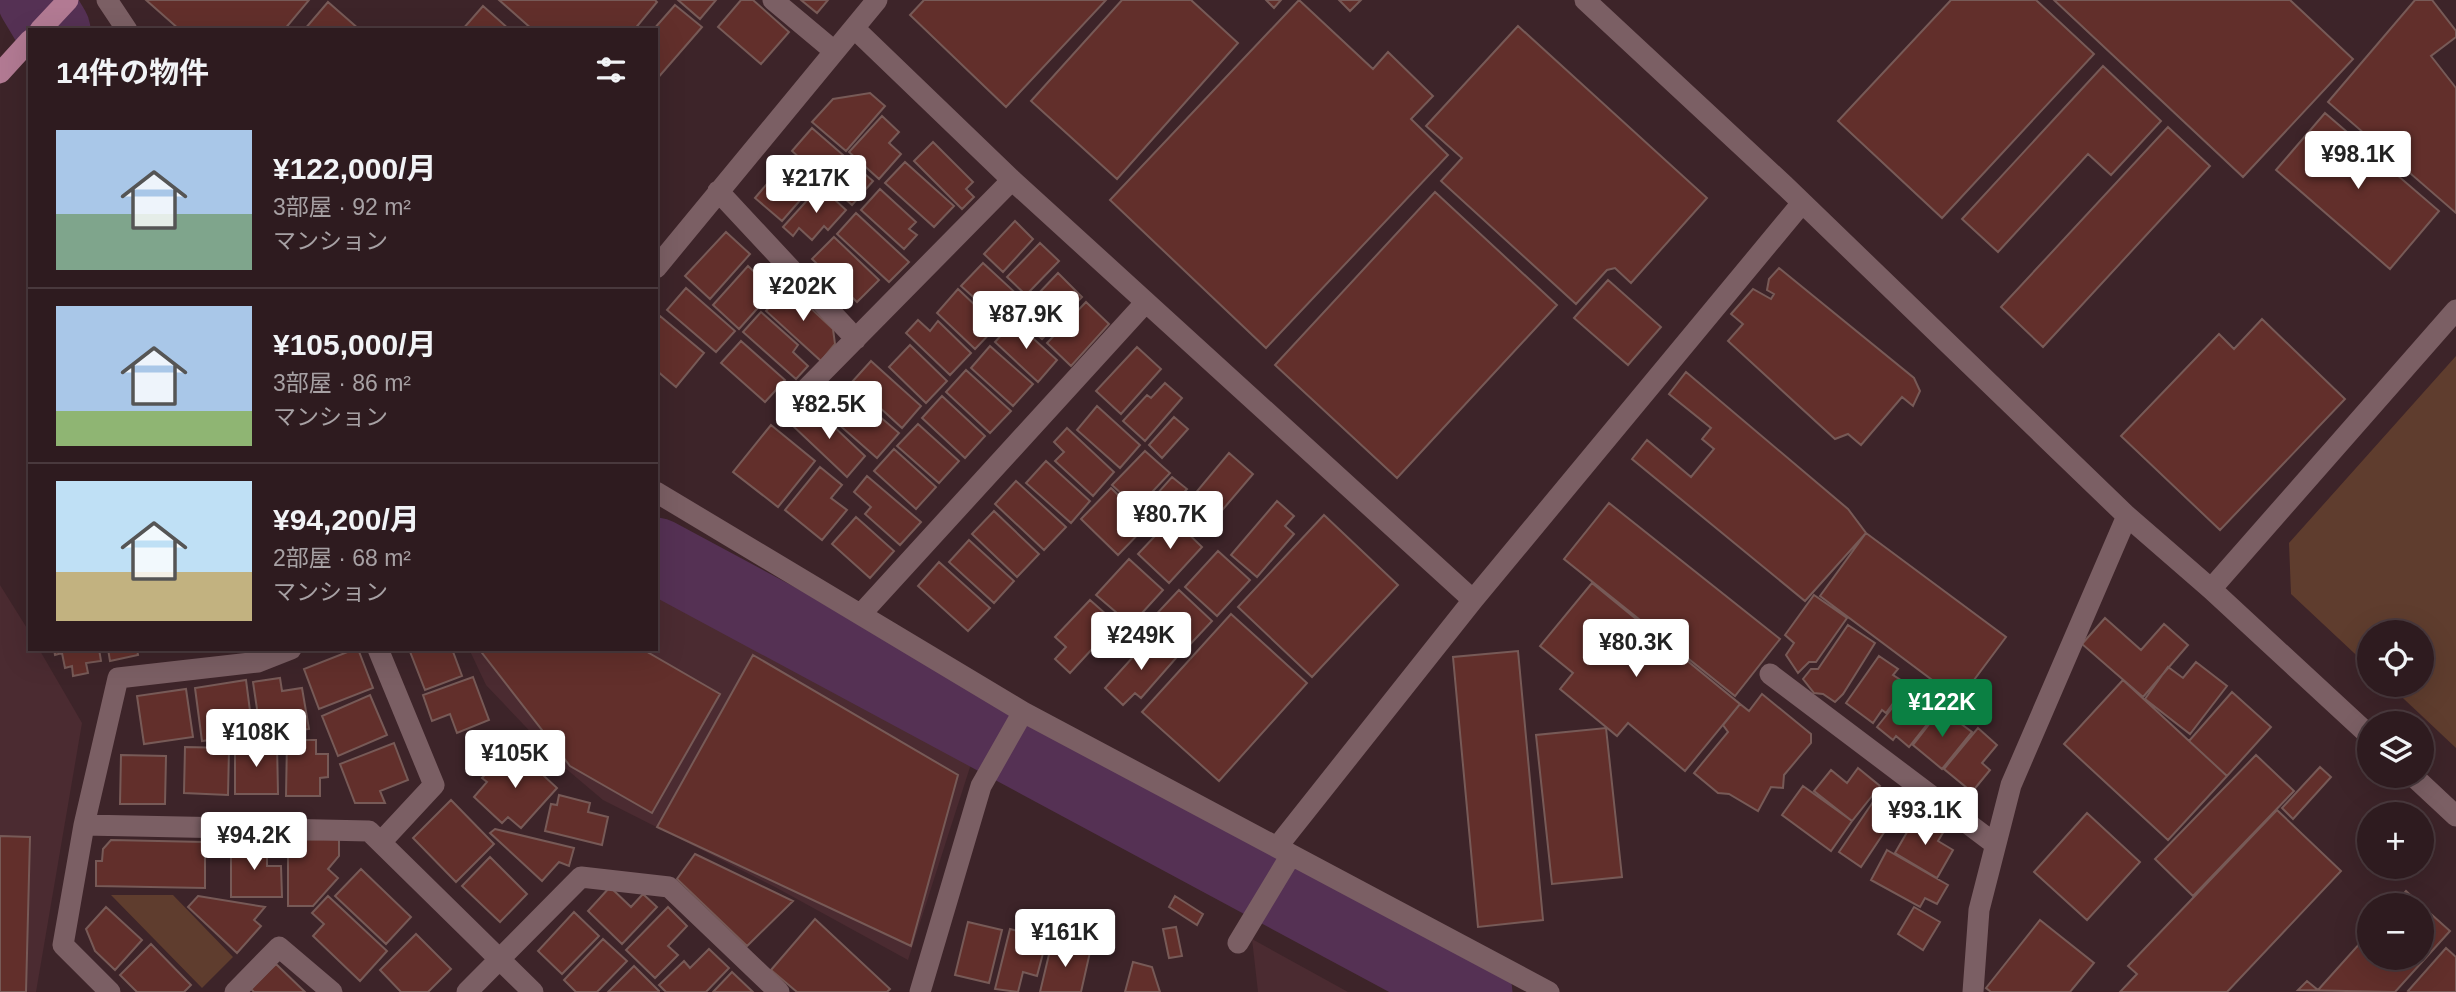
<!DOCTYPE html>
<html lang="ja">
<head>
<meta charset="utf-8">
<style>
  :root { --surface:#2e1b1f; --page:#3a282c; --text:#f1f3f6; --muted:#a7a1a4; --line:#49393d; --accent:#0b8043 }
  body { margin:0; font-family:Helvetica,"Noto Sans JP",sans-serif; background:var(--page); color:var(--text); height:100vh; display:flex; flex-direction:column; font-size:26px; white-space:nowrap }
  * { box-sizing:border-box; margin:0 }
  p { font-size:23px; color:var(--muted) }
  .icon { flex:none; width:38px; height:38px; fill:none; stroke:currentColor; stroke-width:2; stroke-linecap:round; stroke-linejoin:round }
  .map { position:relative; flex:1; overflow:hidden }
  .drawer { position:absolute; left:28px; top:28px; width:630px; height:623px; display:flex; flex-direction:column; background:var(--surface); border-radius:0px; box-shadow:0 7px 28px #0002,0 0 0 2px var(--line) }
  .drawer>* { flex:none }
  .tools { position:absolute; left:2357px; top:620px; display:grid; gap:14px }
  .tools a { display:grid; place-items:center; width:77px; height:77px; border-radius:50%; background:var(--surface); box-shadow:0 7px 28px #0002,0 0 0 2px var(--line); font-size:35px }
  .price { position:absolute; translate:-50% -60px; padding:0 16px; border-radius:7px; background:#fff; color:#222; font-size:23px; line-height:46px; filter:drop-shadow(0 2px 4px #0008) }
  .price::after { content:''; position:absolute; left:50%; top:42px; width:21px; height:16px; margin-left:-10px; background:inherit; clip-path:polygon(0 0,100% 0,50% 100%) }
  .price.selected { background:var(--accent); color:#fff }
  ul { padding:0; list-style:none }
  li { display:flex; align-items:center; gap:21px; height:175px; padding:0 28px }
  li+li { border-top:2px solid var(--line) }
  li span { display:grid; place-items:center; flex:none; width:196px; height:140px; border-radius:0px; color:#555 }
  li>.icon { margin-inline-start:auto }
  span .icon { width:84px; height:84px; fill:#fffc; stroke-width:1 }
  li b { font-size:30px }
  h2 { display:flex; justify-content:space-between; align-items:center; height:84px; padding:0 28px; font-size:30px }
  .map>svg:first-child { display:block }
  .built { fill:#4b2b31 }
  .green { fill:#5f3d2e }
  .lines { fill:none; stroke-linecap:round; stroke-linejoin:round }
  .river { stroke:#553154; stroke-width:75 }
  .building { fill:#622f2b; stroke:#775a57; stroke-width:2 }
  .minor { stroke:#7b5f64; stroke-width:21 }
  .major { stroke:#b27a93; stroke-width:21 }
</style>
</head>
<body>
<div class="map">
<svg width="2456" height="992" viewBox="0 0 2456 992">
  <rect width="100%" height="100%" fill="#3d2429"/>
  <path class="built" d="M0,585l30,48v16h9l43,74 -46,269h-36z
    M656,585l315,179 -63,196 -133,-73 -172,-87 -39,-33 -78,-82 -17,-36h187z
    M1252,939l96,53h-90z"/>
  <path class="green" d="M2456,356v392l-68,-64h34v-52h-52l-1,35 -78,-73 -2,-51z
    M111,895h62l60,62 -31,31z"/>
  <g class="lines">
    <path class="river" d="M35,0l18,30
      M656,555l777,418 42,19"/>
  </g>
  <path class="building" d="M146,0h163l-25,30h-104z
    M499,0h156l2,2 -23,28h-101z
    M678,0h38l-16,19z
    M741,0h12l36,32 -28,32 -43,-37z
    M801,0h27l-11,13z
    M924,0h182l-100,107 -96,-92z
    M1122,0h69l47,43 -121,136 -86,-78z
    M1266,0h15l-7,8z
    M1299,0l74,69 15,-17 45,44 -22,23 37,36 -182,193 -156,-148z
    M1339,0h22l-11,11z
    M1951,0h85l58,54 -152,164 -104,-97z
    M2054,0h236l63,59 -110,118z
    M2415,0h17l24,31v6l-25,19 25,32v125l-128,-111z
    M328,2l32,28h-56z
    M675,5l27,22 -46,53v-50h-3z
    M483,6l27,24h-48z
    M1518,26l189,172 -76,85 -16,-15 -8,2 -31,34 -135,-123 21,-23 -36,-32z
    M2103,66l58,55 -50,54 -23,-21 -90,98 -36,-33z
    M870,93l15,13 -39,45 -34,-29 21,-23z
    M2325,113l114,98 -49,58 -114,-99z
    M882,116l17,16 -10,11 12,11 -22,25 -30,-27z
    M2168,127l42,39 -167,181 -42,-40z
    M812,128l61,53 -21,24 -60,-54z
    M933,142l40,40 -7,7 8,8 -12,12 -48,-48z
    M789,158l27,24 -34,39 -27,-23z
    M905,162l49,44 -20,21 -49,-44z
    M820,186l26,24 -18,20 -4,-4 -12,14 -13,-12 -6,8 -10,-9z
    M880,189l36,33 -7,7 8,6 -13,14 -43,-39z
    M1435,192l122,113 -160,173 -122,-113z
    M856,213l53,49 -20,20 -52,-48z
    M1015,221l18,18 -30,33 -19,-18z
    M726,232l24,22 -40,45 -25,-23z
    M834,237l45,43 -22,22 -45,-43z
    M1040,243l19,18 -33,34 -19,-18z
    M983,263l38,35 -21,23 -39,-35z
    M748,266l20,19 -10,10 6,6 -25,28 -26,-24z
    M1779,268l135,110 6,13 -7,15 -11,-9 -41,48 -13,-11 -13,5 -107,-98 15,-17 -12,-10 22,-25 18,10 3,-5 -7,-4 2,-11z
    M1058,273l24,24 -40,42 -25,-23z
    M1608,280l53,47 -33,38 -54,-47z
    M787,286l46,43 2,15 -14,17 -55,-50z
    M686,288l49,43 -19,21 -49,-42z
    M958,289l39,37 -22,23 -38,-36z
    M1086,302l23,22 -38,42 -24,-23z
    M761,312l37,33 -5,7 15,14 -12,13 -53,-47z
    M660,316l44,37 -28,34 -20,-17v-50z
    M2262,319l83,80 -125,131 -99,-94 98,-102 15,15z
    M918,320l12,11 8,-10 33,32 -21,22 -44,-42z
    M1014,321l43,39 -19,22 -43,-40z
    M741,341l44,39 -20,22 -44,-39z
    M910,345l37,36 -21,22 -37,-36z
    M990,346l43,38 -20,22 -42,-38z
    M1137,347l24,22 -40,45 -25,-23z
    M871,361l50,45 -19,22 -50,-46z
    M966,370l45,41 -21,22 -44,-41z
    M1686,372l162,137 18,24 -61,68 -173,-142 15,-19 44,37 23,-28 -12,-10 9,-11 -42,-34z
    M1165,383l17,15 -37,43 -22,-20 24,-26 4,3z
    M844,386l55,47 -22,25 -40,-35 9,-10 -15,-12z
    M942,396l43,40 -20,22 -43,-40z
    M811,405l54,51 -18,21 -55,-52z
    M1097,406l43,39 -20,23 -43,-38z
    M1174,417l14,12 -26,29 -13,-13z
    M918,424l41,37 -20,22 -42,-37z
    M771,425l44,36 -37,46 -45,-35z
    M1067,428l47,44 -21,24 -38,-35 9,-9 -10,-10z
    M894,449l42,38 -20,22 -42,-38z
    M1145,451l25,22 -33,35 -25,-23z
    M1229,453l24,21 -46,54 -24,-20z
    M1046,461l44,40 -19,22 -45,-40z
    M820,467l22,18 -11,13 16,12 -25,30 -37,-30z
    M867,476l54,46 -21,23 -35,-31 6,-7 -17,-15z
    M1172,477l15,12 -32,36 -14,-13z
    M1016,481l50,46 -22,23 -49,-46z
    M1111,488l37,36 -30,31 -37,-36z
    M1277,501l17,15 -9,10 9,8 -37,43 -26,-22z
    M1609,503l171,136 -45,57 -171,-137z
    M994,511l45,43 -22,23 -45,-43z
    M1324,515l74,70 -86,92 -74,-70z
    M856,517l38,34 -24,27 -38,-34z
    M1172,518l30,29 -33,36 -31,-29z
    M1866,533l140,104 -47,63 -139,-104z
    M969,540l45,41 -20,22 -45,-41z
    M1218,551l32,29 -33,36 -32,-29z
    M1129,559l34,31 -32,35 -35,-30z
    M939,562l51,46 -22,23 -50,-45z
    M1592,583l148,121 -55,67 -57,-48 -11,13 -57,-47 13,-16 -33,-27z
    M1179,590l33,31 -30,32 -33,-31z
    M1814,595l33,23 -31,44h-7l-11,11 -12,-18 8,-12 -9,-8z
    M1090,600l26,23 -46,50 -15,-14 11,-12 -11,-10z
    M1231,614l76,69 -88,98 -77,-69z
    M2105,618l36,32 23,-26 24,21 -45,52 -61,-53z
    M1848,625l27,18 -32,51 -8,8 -12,-8 -9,-1 -11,-14 8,-10h7z
    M1152,636l24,22 -35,40 -6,-5 -12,12 -18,-17z
    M54,649h45l2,12 -15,2 2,10 -15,3 -1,-10 -7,2 -3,-15 -7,2z
    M108,649h29l1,6 -28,6z
    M355,649h3l15,39 -54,21 -15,-40z
    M409,649h43l10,27 -37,14z
    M479,649h163l78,45 -68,119 -82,-47z
    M1518,651l25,269 -65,7 -25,-270z
    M753,655l205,120 -47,171 -254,-119z
    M1879,656l19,13 -5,6 14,9 -21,29 -4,-3 -9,13 -27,-20z
    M2196,662l31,24 -37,48 -45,-35 23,-32 15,11z
    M473,677l16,43 -32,13 -7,-19 -18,7 -9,-26z
    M280,678l2,13 20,-3 7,41 -48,7 -8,-54z
    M246,680l7,54 -51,7 -7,-53z
    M2123,680l104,96 -59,64 -104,-96z
    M1913,682l20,16 -9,13 8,7 -23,29 -13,-11 -3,4 -16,-13z
    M186,689l7,48 -49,7 -7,-48z
    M2232,692l39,35 -44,49 -38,-35z
    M1762,694l49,40v9l-27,32 -1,13 -12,-1 -13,24 -29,-17 -11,-1 -24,-20 34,-41 -5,-7 17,-21 9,7z
    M370,695l17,40 -49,21 -16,-40z
    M1941,709l31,23 -30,37 -29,-24z
    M1606,728l16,149 -70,7 -16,-149z
    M1978,728l19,17 -15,18 8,7 -18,22 -28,-23z
    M287,740h29v14h12v23l-8,1v18h-34z
    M235,743h42l1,51h-43z
    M394,743l14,37 -28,11 5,12h-30l-15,-39z
    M185,747l44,1 -1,47 -44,-2z
    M516,750l41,38 -36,40 -13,-11 -6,6 -28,-26 13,-15 -5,-4 11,-12 4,4z
    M121,755l45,1 -1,48h-45z
    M2256,755l38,36 -101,105 -38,-37z
    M2320,767l11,10 -38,42 -11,-11z
    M1858,768l22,18 -28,35 -38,-30 17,-21 16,13z
    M1803,786l49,35 -21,30 -49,-36z
    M1879,793l22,14 -40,60 -22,-15z
    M559,795l31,8 -2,9 20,5 -6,28 -57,-14 6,-27 6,1z
    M451,800l43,44 -38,38 -43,-44z
    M2277,810l64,61 -114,121h-107l17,-18 -9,-8z
    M2087,813l53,49 -53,58 -53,-48z
    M1917,815l27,16 -6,10 15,9 -16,28 -42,-25z
    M495,829l79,19 -5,18 -10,-4 -17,19 -52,-48z
    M0,836l30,1 -4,155h-26z
    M339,839v17l-11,13 10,9 -25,28h-25v-66z
    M111,840l94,2v46l-109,-2v-25h6l1,-12z
    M231,841l36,1v24h14l1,31h-51z
    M1887,850l61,35 -11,19 -12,-6 -5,9 -49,-27z
    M695,854l98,47 -46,45 -70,-67z
    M490,857l37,37 -27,28 -38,-36z
    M361,869l50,48 -25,27 -51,-48z
    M610,887l21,20 12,-13 14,13 -35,37 -34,-33z
    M2406,891l15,14h-27z
    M198,896l67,11 -11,13 7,6 -24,27 -49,-46z
    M328,896l59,55 -27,30 -47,-45 11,-12 -12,-11z
    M1175,896l28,18 -6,11 -28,-18z
    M2422,906l28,25 -55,61 -97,-2 9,-9 11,9 52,-58v25h52z
    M106,907l36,33 -27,30 -20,-19 -9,-22z
    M668,907l19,19 -19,20 10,9 -23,23 -29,-28z
    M1914,907l26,15 -17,28 -25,-16z
    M574,912l25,24 -37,38 -24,-23z
    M815,919l75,70 -3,3h-90l-26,-22z
    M2040,920l54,43 -24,29h-79l-5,-4z
    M968,922l34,8 -13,53 -34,-8z
    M1176,927l6,29 -13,2 -6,-29z
    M1010,929l37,9 -10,38 -14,-4 -5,20 -23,-3z
    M416,934l35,35 -23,23h-27l-21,-22z
    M603,939l24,22 -30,31h-21l-12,-12z
    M1052,942l38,10 -9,40h-41z
    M151,944l40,41 -7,7h-47l-17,-17z
    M2446,948l10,9v35h-46l-2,-1z
    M709,949l20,19 -23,24h-40l-7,-7 25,-24 6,7z
    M1133,962l19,5 8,25h-35z
    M276,964l29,28h-51l-3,-3z
    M634,966l25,25v1h-51z
    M732,972l21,20h-40z"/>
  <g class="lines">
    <path class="minor" d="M107,0l20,30
      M773,0l61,51
      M1585,0l199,185 343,331 84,73 159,147
      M854,28l158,152 461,420
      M718,191l138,148
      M656,268l221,-268
      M806,389l206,-209
      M656,492l367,220 526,280
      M2211,589l245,-279
      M861,614l285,-312
      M378,649l56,136 -53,57
      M1770,674l225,170
      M2412,775l44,41
      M84,825l285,6 164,161
      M1277,847l196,-247 329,-397
      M1238,943l53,-88
      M110,992l-47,-47 21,-120 34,-147 140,-16 33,-13
      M235,992l44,-45 53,45
      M467,992l114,-115 88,10 110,105
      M920,992l61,-206 42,-74
      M1973,992l6,-82 32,-125 116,-269"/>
    <path class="major" d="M40,30l28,-30
      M0,73l30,-33"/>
  </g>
</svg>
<div class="tools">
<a><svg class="icon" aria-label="locate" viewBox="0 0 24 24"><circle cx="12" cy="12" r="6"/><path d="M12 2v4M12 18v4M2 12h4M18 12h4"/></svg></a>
<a><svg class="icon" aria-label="layers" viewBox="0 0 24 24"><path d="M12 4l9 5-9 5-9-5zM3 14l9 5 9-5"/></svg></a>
<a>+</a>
<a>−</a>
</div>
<b class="price" style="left:2358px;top:191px">¥98.1K</b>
<b class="price" style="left:816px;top:215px">¥217K</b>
<b class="price" style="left:803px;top:323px">¥202K</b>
<b class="price" style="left:1026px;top:351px">¥87.9K</b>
<b class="price" style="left:829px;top:441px">¥82.5K</b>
<b class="price" style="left:1170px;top:551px">¥80.7K</b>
<b class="price" style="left:1141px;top:672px">¥249K</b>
<b class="price" style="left:1636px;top:679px">¥80.3K</b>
<b class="price selected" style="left:1942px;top:739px">¥122K</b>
<b class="price" style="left:256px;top:769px">¥108K</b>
<b class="price" style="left:515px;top:790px">¥105K</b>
<b class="price" style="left:1925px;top:847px">¥93.1K</b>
<b class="price" style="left:254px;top:872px">¥94.2K</b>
<b class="price" style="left:1065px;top:969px">¥161K</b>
<section class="drawer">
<h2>14件の物件<svg class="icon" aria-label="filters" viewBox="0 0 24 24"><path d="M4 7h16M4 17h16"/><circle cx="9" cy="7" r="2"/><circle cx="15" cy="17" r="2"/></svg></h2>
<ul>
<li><span style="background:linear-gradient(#a9c7e8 60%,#7fa58c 0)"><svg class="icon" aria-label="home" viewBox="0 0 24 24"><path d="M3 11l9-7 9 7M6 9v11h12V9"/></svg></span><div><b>¥122,000/月</b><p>3部屋 · 92 m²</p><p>マンション</p></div></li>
<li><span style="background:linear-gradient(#a9c7e8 75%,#8fb573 0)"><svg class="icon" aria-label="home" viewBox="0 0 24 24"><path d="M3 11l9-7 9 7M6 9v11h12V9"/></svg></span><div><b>¥105,000/月</b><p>3部屋 · 86 m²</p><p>マンション</p></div></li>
<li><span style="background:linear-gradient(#bfe0f5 65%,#c2b280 0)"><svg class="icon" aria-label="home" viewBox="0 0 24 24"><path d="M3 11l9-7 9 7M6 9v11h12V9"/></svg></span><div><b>¥94,200/月</b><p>2部屋 · 68 m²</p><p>マンション</p></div></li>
</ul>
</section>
</div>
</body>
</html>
